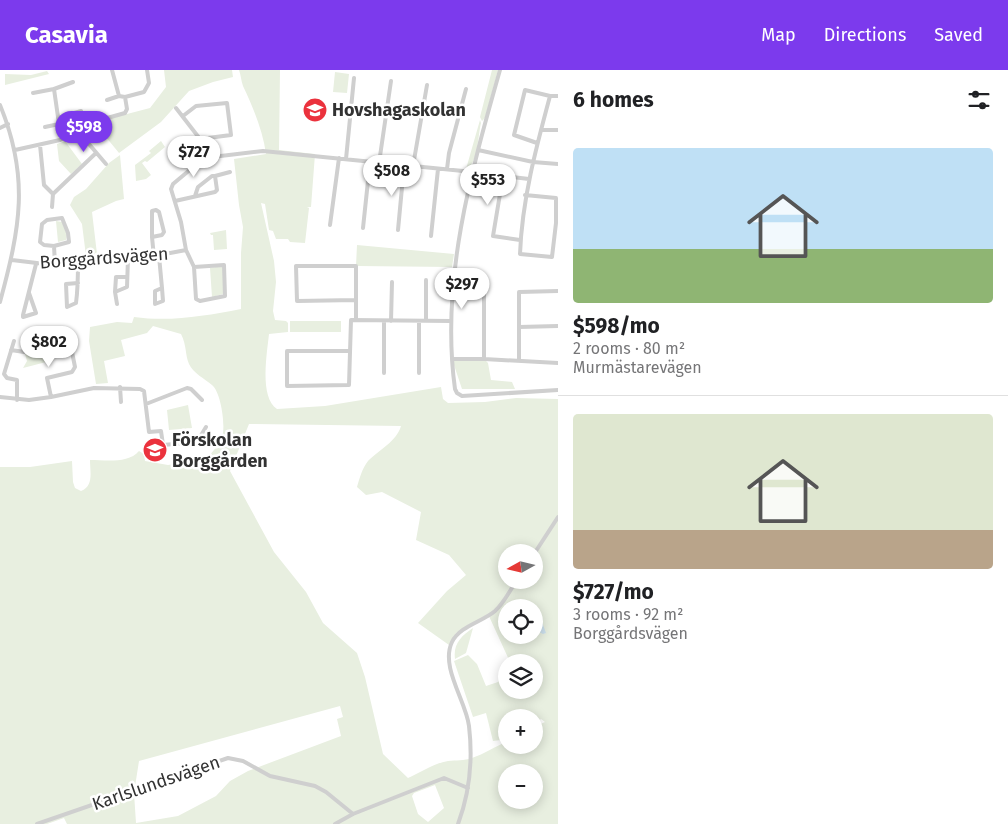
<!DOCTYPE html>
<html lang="en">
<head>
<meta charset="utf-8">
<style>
  :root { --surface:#fff; --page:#f2f2f2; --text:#202124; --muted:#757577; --line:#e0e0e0; --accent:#7c3aed }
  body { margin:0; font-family:"Fira Sans",sans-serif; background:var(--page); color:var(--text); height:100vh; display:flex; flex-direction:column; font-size:19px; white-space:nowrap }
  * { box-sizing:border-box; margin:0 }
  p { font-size:16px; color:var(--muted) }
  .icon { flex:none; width:28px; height:28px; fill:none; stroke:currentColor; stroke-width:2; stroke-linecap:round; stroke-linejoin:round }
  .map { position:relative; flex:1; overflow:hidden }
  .panel { display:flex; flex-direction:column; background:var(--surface); width:450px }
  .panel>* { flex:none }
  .needle { width:32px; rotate:262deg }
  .controls { position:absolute; left:498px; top:474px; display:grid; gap:10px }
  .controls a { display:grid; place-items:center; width:45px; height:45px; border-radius:50%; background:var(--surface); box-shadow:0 2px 12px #0003; font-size:25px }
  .price { position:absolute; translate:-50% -42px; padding:0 11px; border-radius:18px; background:#fff; color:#222; font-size:16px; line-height:32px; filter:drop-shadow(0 1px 2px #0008) }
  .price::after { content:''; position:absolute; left:50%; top:30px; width:15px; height:11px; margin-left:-8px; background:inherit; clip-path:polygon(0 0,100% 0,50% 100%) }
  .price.current { background:var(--accent); color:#fff }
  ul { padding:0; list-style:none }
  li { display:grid; align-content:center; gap:10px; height:265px; padding:0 15px }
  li+li { border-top:1px solid var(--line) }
  li span { display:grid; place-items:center; height:155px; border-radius:5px; color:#555 }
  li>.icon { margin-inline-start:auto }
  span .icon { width:90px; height:90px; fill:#fffc; stroke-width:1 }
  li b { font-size:21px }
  h2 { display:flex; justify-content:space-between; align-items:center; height:60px; padding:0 15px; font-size:21px }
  header { display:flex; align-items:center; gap:30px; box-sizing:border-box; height:70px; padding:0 25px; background:var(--accent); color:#fff }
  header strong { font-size:24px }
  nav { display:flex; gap:28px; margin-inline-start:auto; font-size:18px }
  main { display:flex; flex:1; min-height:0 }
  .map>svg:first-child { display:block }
  .green { fill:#e8efe0; fill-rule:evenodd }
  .water { fill:#cde1ee }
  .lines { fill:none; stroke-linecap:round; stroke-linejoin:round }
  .minor { stroke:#cfcfcf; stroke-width:4 }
  .labels { text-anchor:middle; stroke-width:5; stroke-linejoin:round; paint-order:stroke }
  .poi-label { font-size:18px; font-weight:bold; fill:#323232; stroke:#fff; text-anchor:start }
  .street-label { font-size:18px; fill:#323232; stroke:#fff }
</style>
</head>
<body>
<header>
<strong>Casavia</strong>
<nav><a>Map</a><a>Directions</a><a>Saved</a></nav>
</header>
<main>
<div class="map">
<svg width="558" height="754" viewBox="0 0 558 754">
  <rect width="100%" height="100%" fill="#fff"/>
  <path class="green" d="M164,0h68l1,7 -20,5 -24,9 -28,31 -42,31 -18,-22 4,1 6,-3 -3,-10 42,-11 16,-21z
    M239,0h41l-1,80 36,4 -4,53h-4l2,1 -4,35 -15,-1 -2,-3h-12l-3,-8 -4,-1 -4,-26 -4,-1 13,58 2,21 -3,29 2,9 11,1 2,2v9l-19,2c-2,19 -10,63 8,75l48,-3 116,-19 2,12 5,4 37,-1 31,-4 42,1v425h-491l-3,-6 -17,6h-47v-357h30l42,-6 1,21 2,6 6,3c13,-5 9,-19 9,-31 15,0 38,4 49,-9l5,3 1,7 23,4 38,-6c6,-7 13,-13 16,-22 4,-10 -1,-45 -10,-52 -7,-6 -19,-12 -23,-21 -4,-9 -2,-18 -8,-30l-28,-8 -6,7 -26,7 4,16 -21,5 4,22 -12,1 -7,-43 1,-14 27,-5 15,1 2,-6c36,5 71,-1 107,-8v-56l2,-26 -4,-22 -5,-46 32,-5c-3,-23 -13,-47 -23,-68 -2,-5 -2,-11 -4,-16zM249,354l152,2c-4,15 -22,24 -33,35 -6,8 -8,16 -11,26l9,8 16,-3 39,20 -5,28 33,15 17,20 -19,16 -29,32 31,22 7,-12 32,-19 22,48h24v28h-28v-18l-5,3 -3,7 -12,4 -9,-22 -9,-9 -14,6 19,56 13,-4 7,28 8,-1 5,-4v-18h28v7l7,-6 4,3 -11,5v18h-28v-3c-10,4 -22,12 -34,16 -8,3 -16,2 -24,3 -13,2 -27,11 -40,17l-25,-24 -18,-77 -8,-24 -34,-30 -17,-31 -32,-40 -44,-81zM506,482h28v28h-28zM506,538h28v27h-28zM340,636l3,11 -6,2 4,17 -93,35 -18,10 -14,15 -38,20 -42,7 -2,-30 5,-32zM506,702h28v28h-28zM435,715l9,23 -16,14 -10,-8 -6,-18 2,-3z
    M492,0h6l-13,48 -3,3 -2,-4z
    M47,1l2,3 -44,11v-11l26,1z
    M335,2l14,2 -2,19 -14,-1z
    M480,50l1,3c-3,11 -3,42 -15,46z
    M65,71l17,23 -11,10 -12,-13 -2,-17z
    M161,71l4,6 -18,15 -2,-1 -3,2 9,12 -5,4 -10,2 -1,-16 16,-12 -2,-2z
    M120,85l4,44 -8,2 -24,11 5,42 -11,2 -4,-32 -12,-19 4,-8 12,-8 23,-26z
    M56,151l6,1 5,13 -1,5 -8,2z
    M226,160l1,19 -13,1 -1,-15h-2l-1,-2z
    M357,175l97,9 -2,13 -96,-1z
    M221,196l3,2 -1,26 -11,3 -2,-29z
    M290,251h51v11h-51z
    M50,276l4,14 -31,8 4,-7 -2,-7 11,-3v-2z
    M452,289h32l4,4 3,17 21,2 3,7h-53z
    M188,335l4,23 -23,2 -2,-20z
    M473,558l-7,25 -11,6c-2,-15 6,-23 18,-31z"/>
  <path class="water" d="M537,539l3,3 2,10 4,11 -3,1 -9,-5 2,-6 -1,-12z"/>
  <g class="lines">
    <path class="minor" d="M500,0c-29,102 -60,211 -45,319l2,4 5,3 96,-6
      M33,23l21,-4
      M125,27l19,-5 5,-9 -2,-13
      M107,30l12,-4
      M0,35c30,73 20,123 0,197
      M176,38l24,31 4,19
      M183,46l13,-10 31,-3 4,32 -31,4
      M58,48l23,-7
      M45,57l14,-3
      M0,58l8,-4
      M77,60l29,34
      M541,60h17
      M66,66l-7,-12 -5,-35 19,-7
      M537,73l-23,-8 11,-45 25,6
      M40,75l4,40 9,9 43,-41
      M15,80l45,-10 26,-16 39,-11 2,-4 -2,-12 -6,-1 -7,-26
      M478,80l55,12 25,2
      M204,88l59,-7 210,21
      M346,89l8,-81
      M379,93l12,-82
      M413,96l14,-81
      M447,99l2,-16 17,-64
      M215,106l15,-4
      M525,125l31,3v25l-4,34 -32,-3c2,-54 16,-106 30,-158h8
      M175,131l40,-9 2,-2 -2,-14h-3l-14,11 -3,9
      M52,137l1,-13
      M330,155l9,-67
      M363,158l7,-66
      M398,160l6,-64
      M431,166l7,-67
      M152,167l10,-2 2,-3 -5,-20 -3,-2 -4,1v26l2,20
      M520,170l-27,-4 10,-60 26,3
      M54,176l15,-4 -1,-9 -6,-15 -15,2 -5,4 -2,18 4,3 10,1 1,18
      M159,186l3,32 -7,3v13l8,-3 -1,-13
      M12,190l33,4h15l43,-6h41l42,-8
      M78,191c0,14 0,28 -2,42l-9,4 -1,-23 12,-1
      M194,197l30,-2 1,31 -25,5 -4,-2 -2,-32 -8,-17 -5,-28 -10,-33 2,-5 31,-26
      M127,207h-11l-1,15 12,-5 1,-29
      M426,210v41
      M484,220v69
      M115,222l2,12
      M29,223l7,20 -13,4v-2l13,-51
      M356,230l-59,1 -1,-35h60v54
      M391,251l1,-39
      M519,257l39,-1
      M14,271l-10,33 3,4 10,2v20
      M50,276l20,-4 5,25 -3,5 -25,6 4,19
      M11,280l13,2 12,-3
      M350,281h-63v35l62,-1 2,-65 100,1
      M452,289h32l74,4
      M519,291v-69l39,-1
      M384,303v-52
      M419,303v-52
      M120,317l1,15
      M0,327l29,3 22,-3 43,-9 46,1 4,2 5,41 12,-1 2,14 34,-3 9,-15
      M146,334l41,-16 4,1 11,11
      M163,375l1,10
      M534,484l24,-37
      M37,754l191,-66 15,3 27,15 45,10 11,6 27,22
      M335,754l18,-10 91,-36 24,10
      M458,754c12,-32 15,-64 11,-98 -3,-25 -29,-59 -17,-84 8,-16 30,-20 43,-31 9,-8 15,-21 22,-31"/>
  </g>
  <defs>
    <symbol id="school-disc" viewBox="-11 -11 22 22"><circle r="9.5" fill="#eb323d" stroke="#fff"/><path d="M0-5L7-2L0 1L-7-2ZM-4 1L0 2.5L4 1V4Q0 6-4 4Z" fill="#fff"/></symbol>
  </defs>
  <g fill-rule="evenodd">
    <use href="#school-disc" x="301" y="26" width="28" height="28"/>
    <use href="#school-disc" x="141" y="366" width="28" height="28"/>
  </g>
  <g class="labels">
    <g class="poi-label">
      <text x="332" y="46">Hovshagaskolan</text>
      <text x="172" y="376">Förskolan<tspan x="172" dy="21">Borggården</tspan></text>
    </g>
    <g class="street-label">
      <text transform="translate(104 188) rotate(-4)" y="6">Borggårdsvägen</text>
      <text transform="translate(156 713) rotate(-19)" y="6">Karlslundsvägen</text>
    </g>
  </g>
</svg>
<div class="controls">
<a><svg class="needle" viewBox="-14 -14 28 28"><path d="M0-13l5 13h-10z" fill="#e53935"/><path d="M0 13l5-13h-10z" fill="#757577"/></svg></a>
<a><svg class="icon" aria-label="locate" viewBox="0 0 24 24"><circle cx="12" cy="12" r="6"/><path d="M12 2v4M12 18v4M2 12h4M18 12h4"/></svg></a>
<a><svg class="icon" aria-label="layers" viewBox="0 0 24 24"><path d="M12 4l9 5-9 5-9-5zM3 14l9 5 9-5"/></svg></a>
<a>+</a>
<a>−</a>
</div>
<b class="price current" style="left:84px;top:83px">$598</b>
<b class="price" style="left:194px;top:108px">$727</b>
<b class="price" style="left:392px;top:127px">$508</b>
<b class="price" style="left:488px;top:136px">$553</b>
<b class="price" style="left:462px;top:240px">$297</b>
<b class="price" style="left:49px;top:298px">$802</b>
</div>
<section class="panel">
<h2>6 homes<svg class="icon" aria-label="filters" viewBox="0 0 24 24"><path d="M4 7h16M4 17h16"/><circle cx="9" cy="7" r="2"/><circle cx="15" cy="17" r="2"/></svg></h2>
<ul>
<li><span style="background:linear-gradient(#bfe0f5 65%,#8fb573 0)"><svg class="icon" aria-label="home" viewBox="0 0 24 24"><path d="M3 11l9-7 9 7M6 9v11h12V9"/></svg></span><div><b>$598/mo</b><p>2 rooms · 80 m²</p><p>Murmästarevägen</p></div></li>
<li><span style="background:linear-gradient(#dfe7d0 75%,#b9a48a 0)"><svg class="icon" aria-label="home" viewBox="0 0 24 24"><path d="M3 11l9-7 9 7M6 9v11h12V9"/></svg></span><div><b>$727/mo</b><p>3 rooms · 92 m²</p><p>Borggårdsvägen</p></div></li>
</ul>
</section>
</main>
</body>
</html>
